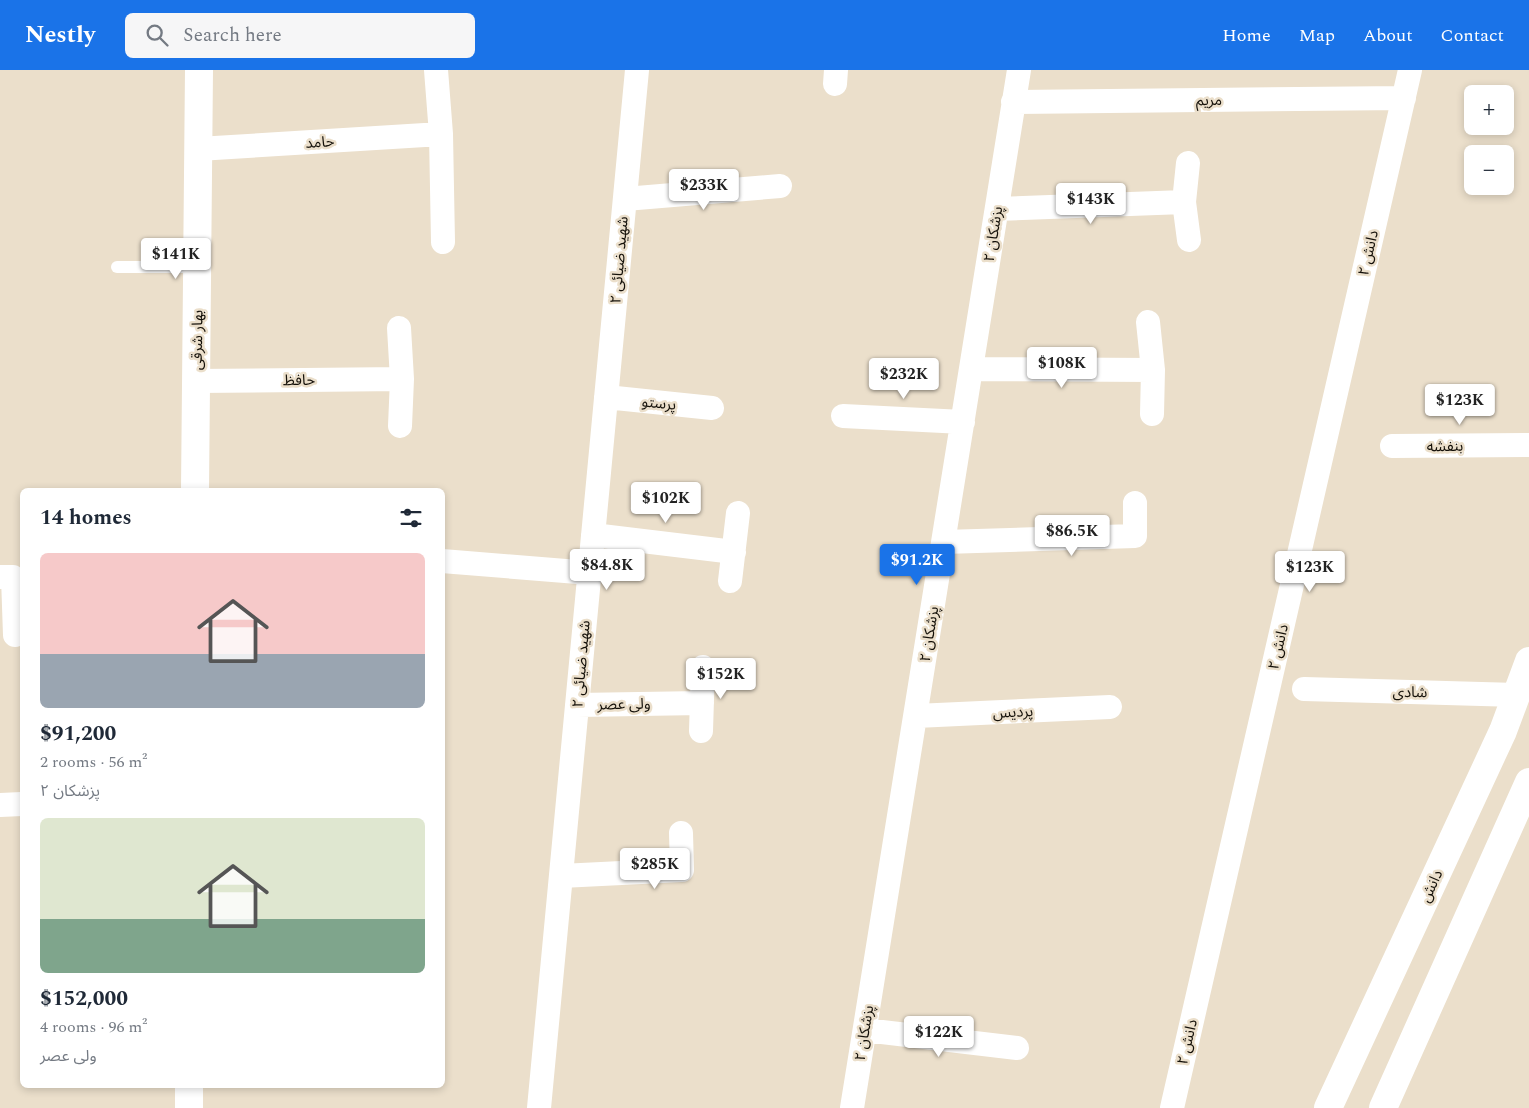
<!DOCTYPE html>
<html lang="en">
<head>
<meta charset="utf-8">
<style>
  :root { --surface:#fff; --page:#f6f6f7; --text:#1f2937; --muted:#747a83; --accent:#1a73e8 }
  body { margin:0; font-family:Spectral,"Noto Sans Arabic",serif; background:var(--page); color:var(--text); height:100vh; display:flex; flex-direction:column; font-size:19px; white-space:nowrap }
  * { box-sizing:border-box; margin:0 }
  p { font-size:16px; color:var(--muted) }
  .icon { flex:none; width:28px; height:28px; fill:none; stroke:currentColor; stroke-width:2; stroke-linecap:round; stroke-linejoin:round }
  .map { position:relative; flex:1; overflow:hidden }
  .drawer { position:absolute; left:20px; top:418px; width:425px; height:600px; display:flex; flex-direction:column; background:var(--surface); border-radius:8px; box-shadow:0 2px 8px #0003 }
  .drawer>* { flex:none }
  .buttons { position:absolute; left:1464px; top:15px; display:grid; gap:10px }
  .buttons a { display:grid; place-items:center; width:50px; height:50px; border-radius:8px; background:var(--surface); box-shadow:0 2px 8px #0003; font-size:25px }
  .price { position:absolute; translate:-50% -42px; padding:0 11px; border-radius:5px; background:#fff; color:#222; font-size:16px; line-height:32px; filter:drop-shadow(0 1px 2px #0008) }
  .price::after { content:''; position:absolute; left:50%; top:30px; width:15px; height:11px; margin-left:-8px; background:inherit; clip-path:polygon(0 0,100% 0,50% 100%) }
  .price.current { background:var(--accent); color:#fff }
  ul { padding:0; list-style:none }
  li { display:grid; align-content:center; gap:10px; height:265px; padding:0 20px }
  li span { display:grid; place-items:center; height:155px; border-radius:8px; color:#555 }
  li>.icon { margin-inline-start:auto }
  span .icon { width:90px; height:90px; fill:#fffc; stroke-width:1 }
  li b { font-size:21px }
  h2 { display:flex; justify-content:space-between; align-items:center; height:60px; padding:0 20px; font-size:21px }
  header { display:flex; align-items:center; gap:30px; box-sizing:border-box; height:70px; padding:0 25px; background:var(--accent); color:#fff }
  header strong { font-size:24px }
  nav { display:flex; gap:28px; margin-inline-start:auto; font-size:18px }
  .search { width:350px; height:45px; background:var(--page); display:flex; align-items:center; gap:12px; box-sizing:border-box; padding:0 18px; border-radius:8px; color:var(--muted); font-size:19px }
  .map>svg:first-child { display:block }
  .lines { fill:none; stroke-linecap:round; stroke-linejoin:round }
  .service { stroke:#fff; stroke-width:12 }
  .minor { stroke:#fff; stroke-width:24 }
  .tertiary { stroke:#fff; stroke-width:28 }
  .secondary { stroke:#fff; stroke-width:28 }
  .labels { text-anchor:middle; stroke-width:5; stroke-linejoin:round; paint-order:stroke }
  .street-label { font-size:15px; fill:#141009; stroke:#ebdfcb }
</style>
</head>
<body>
<header>
<strong>Nestly</strong>
<div class="search"><svg class="icon" aria-label="search" viewBox="0 0 24 24"><circle cx="10" cy="10" r="6"/><path d="M15 15l6 6"/></svg>Search here</div>
<nav><a>Home</a><a>Map</a><a>About</a><a>Contact</a></nav>
</header>
<div class="map">
<svg width="1529" height="1038" viewBox="0 0 1529 1038">
  <rect width="100%" height="100%" fill="#ebdfcb"/>
  <g class="lines">
    <path class="service" d="M117,197h80"/>
    <path class="minor" d="M436,0l5,64 2,108
      M835,14l1,-14
      M1013,32l391,-4
      M198,79l243,-15
      M1188,93l-4,39 5,38
      M625,129l155,-13
      M997,139l187,-7
      M1148,252l5,48 -1,44
      M399,258l3,51 -2,47
      M972,299l181,1
      M196,311l206,-2
      M606,327l106,11
      M843,346l120,6
      M1392,376l137,-1
      M593,465l141,17
      M944,472l191,-6v-33
      M442,491l148,12
      M0,507h13l2,58
      M730,511l8,-68
      M1304,619l213,6
      M577,635l125,-2
      M916,646l194,-9
      M701,661l2,-64
      M0,735l22,-1
      M561,806l121,-6 -1,-37
      M865,960l152,18
      M539,1038l98,-1038
      M852,1038l167,-1038
      M1172,1038l238,-1038"/>
    <path class="tertiary" d="M195,420l4,-420
      M189,1038v-23"/>
    <path class="secondary" d="M1328,1038l175,-377 26,-70
      M1383,1038l146,-326"/>
  </g>
  <g class="labels">
    <g class="street-label">
      <text transform="translate(1209 30) rotate(-1)" y="5">مریم</text>
      <text transform="translate(320 72) rotate(-4)" y="5">حامد</text>
      <text transform="translate(993 164) rotate(-81)" y="5">پزشکان ۲</text>
      <text transform="translate(1368 183) rotate(-77)" y="5">دانش ۲</text>
      <text transform="translate(619 190) rotate(-85)" y="5">شهید ضیائی ۲</text>
      <text transform="translate(197 270) rotate(-89)" y="5">بهار شرقی</text>
      <text transform="translate(299 310) rotate(-1)" y="5">حافظ</text>
      <text transform="translate(659 333) rotate(6)" y="5">پرستو</text>
      <text transform="translate(1445 376) rotate(-1)" y="5">بنفشه</text>
      <text transform="translate(929 564) rotate(-81)" y="5">پزشکان ۲</text>
      <text transform="translate(1278 577) rotate(-77)" y="5">دانش ۲</text>
      <text transform="translate(581 594) rotate(-85)" y="5">شهید ضیائی ۲</text>
      <text transform="translate(1410 622) rotate(1)" y="5">شادی</text>
      <text transform="translate(624 634) rotate(-1)" y="5">ولی عصر</text>
      <text transform="translate(1013 642) rotate(-3)" y="5">پردیس</text>
      <text transform="translate(1431 816) rotate(-65)" y="5">دانش</text>
      <text transform="translate(864 963) rotate(-81)" y="5">پزشکان ۲</text>
      <text transform="translate(1187 972) rotate(-77)" y="5">دانش ۲</text>
    </g>
  </g>
</svg>
<div class="buttons">
<a>+</a>
<a>−</a>
</div>
<b class="price" style="left:704px;top:141px">$233K</b>
<b class="price" style="left:1091px;top:155px">$143K</b>
<b class="price" style="left:176px;top:210px">$141K</b>
<b class="price" style="left:1062px;top:319px">$108K</b>
<b class="price" style="left:904px;top:330px">$232K</b>
<b class="price" style="left:1460px;top:356px">$123K</b>
<b class="price" style="left:666px;top:454px">$102K</b>
<b class="price" style="left:1072px;top:487px">$86.5K</b>
<b class="price current" style="left:917px;top:516px">$91.2K</b>
<b class="price" style="left:607px;top:521px">$84.8K</b>
<b class="price" style="left:1310px;top:523px">$123K</b>
<b class="price" style="left:721px;top:630px">$152K</b>
<b class="price" style="left:655px;top:820px">$285K</b>
<b class="price" style="left:939px;top:988px">$122K</b>
<section class="drawer">
<h2>14 homes<svg class="icon" aria-label="filters" viewBox="0 0 24 24"><path d="M4 7h16M4 17h16"/><circle cx="9" cy="7" r="2"/><circle cx="15" cy="17" r="2"/></svg></h2>
<ul>
<li><span style="background:linear-gradient(#f6c9c9 65%,#9aa5b1 0)"><svg class="icon" aria-label="home" viewBox="0 0 24 24"><path d="M3 11l9-7 9 7M6 9v11h12V9"/></svg></span><div><b>$91,200</b><p>2 rooms · 56 m²</p><p>پزشکان ۲</p></div></li>
<li><span style="background:linear-gradient(#dfe7d0 65%,#7fa58c 0)"><svg class="icon" aria-label="home" viewBox="0 0 24 24"><path d="M3 11l9-7 9 7M6 9v11h12V9"/></svg></span><div><b>$152,000</b><p>4 rooms · 96 m²</p><p>ولی عصر</p></div></li>
</ul>
</section>
</div>
</body>
</html>
